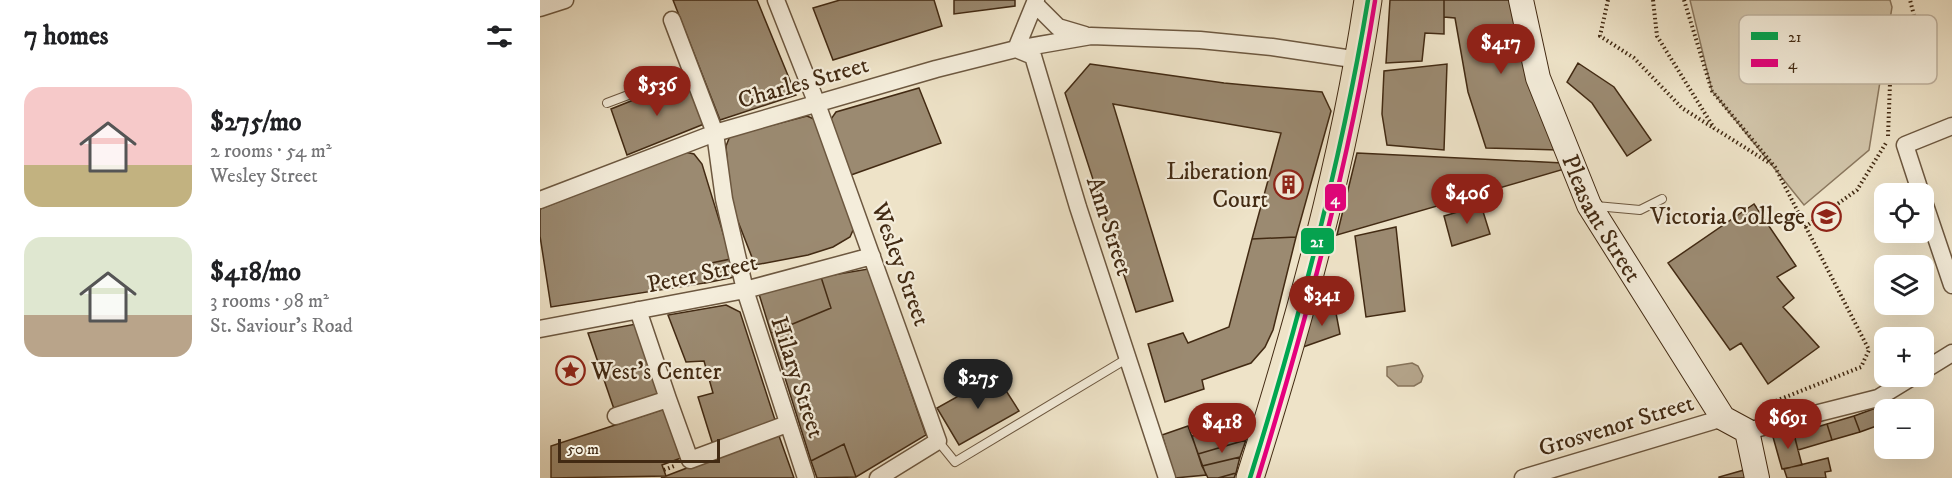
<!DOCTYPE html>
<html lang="en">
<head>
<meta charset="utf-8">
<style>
  :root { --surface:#fff; --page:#f2f2f2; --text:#202124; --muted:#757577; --accent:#8f2418 }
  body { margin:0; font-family:"IM FELL DW Pica",serif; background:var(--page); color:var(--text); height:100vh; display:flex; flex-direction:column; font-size:22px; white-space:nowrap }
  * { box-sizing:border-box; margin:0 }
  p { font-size:20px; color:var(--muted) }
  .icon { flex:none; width:33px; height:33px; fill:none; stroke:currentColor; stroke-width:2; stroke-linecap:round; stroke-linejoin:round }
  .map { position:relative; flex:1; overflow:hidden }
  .panel { display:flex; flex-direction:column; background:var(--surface); width:540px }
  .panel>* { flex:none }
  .controls { position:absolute; left:1334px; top:183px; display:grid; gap:12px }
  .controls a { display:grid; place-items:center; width:60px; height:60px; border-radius:12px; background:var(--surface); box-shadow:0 6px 24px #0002; font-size:30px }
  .scale { position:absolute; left:18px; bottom:15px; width:162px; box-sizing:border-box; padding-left:6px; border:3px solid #422a13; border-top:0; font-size:16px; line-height:21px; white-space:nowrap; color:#422a13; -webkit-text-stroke:4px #f4eddb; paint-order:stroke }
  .price { position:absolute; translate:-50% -51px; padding:0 14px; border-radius:21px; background:var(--accent); color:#fff; font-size:20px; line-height:39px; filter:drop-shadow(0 2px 3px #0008) }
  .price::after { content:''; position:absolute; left:50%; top:36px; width:18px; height:14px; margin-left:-9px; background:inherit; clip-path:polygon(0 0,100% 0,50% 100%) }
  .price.selected { background:#222; color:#fff }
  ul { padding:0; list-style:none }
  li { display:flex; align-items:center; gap:18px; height:150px; padding:0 24px }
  li span { display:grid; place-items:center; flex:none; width:168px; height:120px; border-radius:18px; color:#555 }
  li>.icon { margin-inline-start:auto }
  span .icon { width:72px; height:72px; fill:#fffc; stroke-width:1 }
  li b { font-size:26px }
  h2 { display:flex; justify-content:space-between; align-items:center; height:72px; padding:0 24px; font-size:26px }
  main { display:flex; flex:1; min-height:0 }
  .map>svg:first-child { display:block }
  .green { fill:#d1c4a9; stroke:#8a775e; stroke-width:1.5 }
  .water { fill:#b4a48a; stroke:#86735a; stroke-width:1.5 }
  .building { fill:#9b8a71; stroke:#422a13; stroke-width:1.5 }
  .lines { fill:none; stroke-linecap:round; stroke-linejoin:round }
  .lane-casing { stroke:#6d5840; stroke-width:10 }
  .street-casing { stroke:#6d5840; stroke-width:19 }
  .secondary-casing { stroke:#422a13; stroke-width:26 }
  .primary-casing { stroke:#422a13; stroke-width:29 }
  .path { stroke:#422a13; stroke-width:4; stroke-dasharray:1.5 3; stroke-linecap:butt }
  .lane { stroke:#f4eddb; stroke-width:8 }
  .street { stroke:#f4eddb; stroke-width:16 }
  .secondary { stroke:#f4eddb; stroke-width:24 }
  .primary { stroke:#eee3c8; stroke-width:27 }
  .bus-1-casing { stroke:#f4eddb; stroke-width:9 }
  .bus-2-casing { stroke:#f4eddb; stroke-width:9 }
  .bus-1 { stroke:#00a651; stroke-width:4.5 }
  .bus-2 { stroke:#e5007d; stroke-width:4.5 }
  .labels { text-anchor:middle; stroke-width:4.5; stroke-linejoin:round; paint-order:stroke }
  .street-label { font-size:24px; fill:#422a13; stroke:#f4eddb }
  .poi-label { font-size:24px; fill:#422a13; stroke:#f4eddb; text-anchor:end }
  .key { fill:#f4eddb; stroke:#bfb29f; stroke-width:1.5 }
  .key-label { font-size:16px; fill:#422a13 }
  .line-badge { stroke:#f4eddb; stroke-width:2 }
  .badge-label { font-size:16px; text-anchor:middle; font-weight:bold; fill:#fff }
</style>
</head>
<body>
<main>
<section class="panel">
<h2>7 homes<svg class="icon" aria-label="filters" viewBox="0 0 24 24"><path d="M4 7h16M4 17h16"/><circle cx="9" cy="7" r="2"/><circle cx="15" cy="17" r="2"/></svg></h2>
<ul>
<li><span style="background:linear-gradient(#f6c9c9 65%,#c2b280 0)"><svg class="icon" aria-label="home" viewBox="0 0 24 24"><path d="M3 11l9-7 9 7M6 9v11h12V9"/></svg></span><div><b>$275/mo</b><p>2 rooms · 54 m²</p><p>Wesley Street</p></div></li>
<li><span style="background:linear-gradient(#dfe7d0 65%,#b9a48a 0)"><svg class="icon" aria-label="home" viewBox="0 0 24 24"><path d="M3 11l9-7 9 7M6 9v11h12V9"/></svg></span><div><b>$418/mo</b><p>3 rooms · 98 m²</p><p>St. Saviour's Road</p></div></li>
</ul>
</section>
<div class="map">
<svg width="1412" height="478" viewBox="0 0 1412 478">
  <rect width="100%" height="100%" fill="#eee3c8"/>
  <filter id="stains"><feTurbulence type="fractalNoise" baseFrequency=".00333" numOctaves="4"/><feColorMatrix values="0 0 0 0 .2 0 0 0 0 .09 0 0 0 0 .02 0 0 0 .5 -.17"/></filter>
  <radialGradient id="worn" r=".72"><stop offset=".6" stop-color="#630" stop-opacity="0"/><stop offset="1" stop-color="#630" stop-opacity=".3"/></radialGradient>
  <path class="green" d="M1150,0h200l2,7 -23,143 -65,55 -92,-114z"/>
  <path class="water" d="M872,363l6,3 5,10 -2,6 -7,4h-16l-11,-10v-9z"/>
  <path class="building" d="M133,0h84l39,95 -76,25z
    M300,0h94l8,26 -109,34 -20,-52z
    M414,0h61v6l-61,8z
    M850,0h54v34l-19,-1 -3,28 -36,2z
    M904,0h70l44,150 -72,-2 -18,-56 -13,-74 -11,-1z
    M1038,63l36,24 37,53 -24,16 -35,-53 -25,-21z
    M550,64l134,19 98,9 9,19 -35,126 -44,2 29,-106 -168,-29 60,197 -37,11 -71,-219z
    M907,64l-3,86 -57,-5 -5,-31 2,-43z
    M146,79l18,45 -77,31 -16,-46z
    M379,88l22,55 -90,32 -20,-56 5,-7z
    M267,116l7,3 40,109 -4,9 -17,10 -25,8 -53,10 -25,-64 -4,-55 4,-10z
    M145,152l9,2 8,10 29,95 -30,6 4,18 -154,24 -11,-71v-27z
    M817,153l206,10 5,5 -231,67z
    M1214,204l42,62 -19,11 17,21 -11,9 36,40 -51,37 -27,-41 -11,7 -62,-87z
    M941,205l9,29 -38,12 -8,-30z
    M856,227l9,84 -39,6 -11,-81z
    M756,237l-23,93 -8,17 -14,16 -49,17 2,9 -39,13 -17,-58 35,-11 5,10 41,-16 23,-88z
    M191,259l4,18 -30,6 -4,-18z
    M328,269l58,166 -70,42 -12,-33 -33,17 -40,-128 60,-25 -10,-31z
    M281,277l10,31 -60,25 -12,-39z
    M186,305l14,7 36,111 -63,22 -15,-48 15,-4 -9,-32 -18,1 -18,-47z
    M795,308l5,26 -37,13 9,-35z
    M96,324l22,70 -44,15 -26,-76z
    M456,375l23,36 -60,34 -22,-37z
    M1336,408l6,16 -22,8 -6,-16z
    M124,409l17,49 -19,7 4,11 -115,2v-32z
    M1314,416l6,16 -28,8 -5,-16z
    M710,424l-4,16 -48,14 -6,-18z
    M1287,424l5,16 -34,10 -4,-16z
    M648,426l18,49 -31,3 -13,-43z
    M1253,431l9,34 -20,4 -9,-32z
    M238,433l16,45h-133l5,-2z
    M706,440l-6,17 -38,9 -4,-12z
    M304,444l12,33 -39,1 -6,-17z
    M700,457l-4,16 -18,5h-10l-6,-12z
    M1288,458l3,13 -6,1 1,6h-39l-3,-9z
    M1204,470l2,8h-27v-1z
    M696,473l-2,5h-16z"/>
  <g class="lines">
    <defs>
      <path id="lane" d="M67,103l85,-32
        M1056,206l44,4 22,-11
        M398,441l17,21 173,-104"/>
      <path id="street" d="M236,0l41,104 121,337 -60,37
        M496,5l22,22 27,8
        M0,8l25,-8
        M132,20l43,113 9,66 21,91 61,188
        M476,49l17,7 45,151 89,271
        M476,49l20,-49
        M1381,194l-16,-49 47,-19
        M1383,199l29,86
        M0,200l175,-67 221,-64 80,-20 75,-13 109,4 72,7 87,13
        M0,329l205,-39 127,-34
        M1383,371l29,-18
        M128,399l22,61 97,-36
        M76,416l52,-17 -30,-89
        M1207,431l131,-33 36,-22
        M983,478l200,-60"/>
      <g id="secondary">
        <path id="s1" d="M981,0l17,78 51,127 134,213 24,13 10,47"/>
      </g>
      <path id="primary" d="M710,478c49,-156 94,-316 118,-478"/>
    </defs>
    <use href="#lane" class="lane-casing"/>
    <use href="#street" class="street-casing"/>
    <use href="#secondary" class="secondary-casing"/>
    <use href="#primary" class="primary-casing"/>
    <path class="path" d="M1068,0l-8,36 34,22 48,50 30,19
      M1113,0l4,36 57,92 57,36
      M1144,0l28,91 63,76 94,183 -8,17 -93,37
      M1348,136l3,-79 26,-30 -7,-27
      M1265,227l52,-37 29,-47
      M124,470l10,-4"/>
    <use href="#lane" class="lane"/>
    <use href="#street" class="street"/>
    <use href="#secondary" class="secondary"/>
    <use href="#primary" class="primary"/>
    <defs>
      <path id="bus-1" d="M710,478c49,-157 91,-315 118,-478"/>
      <path id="bus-2" d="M718,478c48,-157 91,-314 117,-477"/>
    </defs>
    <use href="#bus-1" class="bus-1-casing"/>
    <use href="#bus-2" class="bus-2-casing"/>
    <use href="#bus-1" class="bus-1"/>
    <use href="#bus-2" class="bus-2"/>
  </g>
  <defs>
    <symbol id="building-ring" viewBox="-11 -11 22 22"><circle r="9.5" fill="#f4eddb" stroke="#8f2418" stroke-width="1.5"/><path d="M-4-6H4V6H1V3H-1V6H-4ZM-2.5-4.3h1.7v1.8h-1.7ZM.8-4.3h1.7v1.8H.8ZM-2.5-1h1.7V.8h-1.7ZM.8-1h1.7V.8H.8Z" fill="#8f2418"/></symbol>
    <symbol id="school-ring" viewBox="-11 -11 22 22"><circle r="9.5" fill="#f4eddb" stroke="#8f2418" stroke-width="1.5"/><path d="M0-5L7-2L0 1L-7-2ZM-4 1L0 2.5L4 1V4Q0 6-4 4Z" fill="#8f2418"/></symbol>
    <symbol id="sight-ring" viewBox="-11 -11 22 22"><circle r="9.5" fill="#f4eddb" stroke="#8f2418" stroke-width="1.5"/><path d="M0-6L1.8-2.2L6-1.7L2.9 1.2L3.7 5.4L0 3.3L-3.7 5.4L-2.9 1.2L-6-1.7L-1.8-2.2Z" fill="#8f2418"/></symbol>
  </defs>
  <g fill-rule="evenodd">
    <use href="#building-ring" x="732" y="168" width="33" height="33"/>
    <use href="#school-ring" x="1270" y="200" width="33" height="33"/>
    <use href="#sight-ring" x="14" y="354" width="33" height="33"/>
  </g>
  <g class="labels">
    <g class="street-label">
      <text transform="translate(263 82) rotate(-16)" y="8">Charles Street</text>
      <text dy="8" stroke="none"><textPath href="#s1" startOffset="234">Pleasant Street</textPath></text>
      <text transform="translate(570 226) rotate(72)" y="8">Ann Street</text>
      <text transform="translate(361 264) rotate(70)" y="8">Wesley Street</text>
      <text transform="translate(162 273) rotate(-12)" y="8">Peter Street</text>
      <text transform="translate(258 377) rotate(72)" y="8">Hilary Street</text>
      <text transform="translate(1076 425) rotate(-17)" y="8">Grosvenor Street</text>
    </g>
    <g class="poi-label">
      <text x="728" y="179">Liberation<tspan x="728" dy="28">Court</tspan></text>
      <text x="1265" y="224">Victoria College</text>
      <text x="51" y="379" text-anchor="start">West's Center</text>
    </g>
  </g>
  <rect x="1199" y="15" width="198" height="69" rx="9" class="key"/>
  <rect x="1211" y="32" width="27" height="8" fill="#00a651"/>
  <rect x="1211" y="59" width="27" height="8" fill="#e5007d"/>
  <g class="key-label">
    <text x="1248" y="42">21</text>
    <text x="1248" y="69">4</text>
  </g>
  <g class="line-badge">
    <rect x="784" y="183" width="23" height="29" rx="6" fill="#e5007d"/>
    <rect x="760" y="227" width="35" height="28" rx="6" fill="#00a651"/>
  </g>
  <g class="badge-label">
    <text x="795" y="204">4</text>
    <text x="777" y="247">21</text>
  </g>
  <rect width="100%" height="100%" filter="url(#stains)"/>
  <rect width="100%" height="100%" fill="url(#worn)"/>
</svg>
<div class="controls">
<a><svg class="icon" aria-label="locate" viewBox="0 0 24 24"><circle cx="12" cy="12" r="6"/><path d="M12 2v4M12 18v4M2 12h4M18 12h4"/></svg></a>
<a><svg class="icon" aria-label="layers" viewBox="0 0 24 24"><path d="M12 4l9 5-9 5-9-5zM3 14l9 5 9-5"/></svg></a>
<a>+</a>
<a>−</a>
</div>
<div class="scale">50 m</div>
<b class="price" style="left:961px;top:75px">$417</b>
<b class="price" style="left:117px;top:117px">$536</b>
<b class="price" style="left:927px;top:225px">$406</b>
<b class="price" style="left:782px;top:327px">$341</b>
<b class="price selected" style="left:438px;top:410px">$275</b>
<b class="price" style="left:1248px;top:450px">$691</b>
<b class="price" style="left:682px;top:454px">$418</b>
</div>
</main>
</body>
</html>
